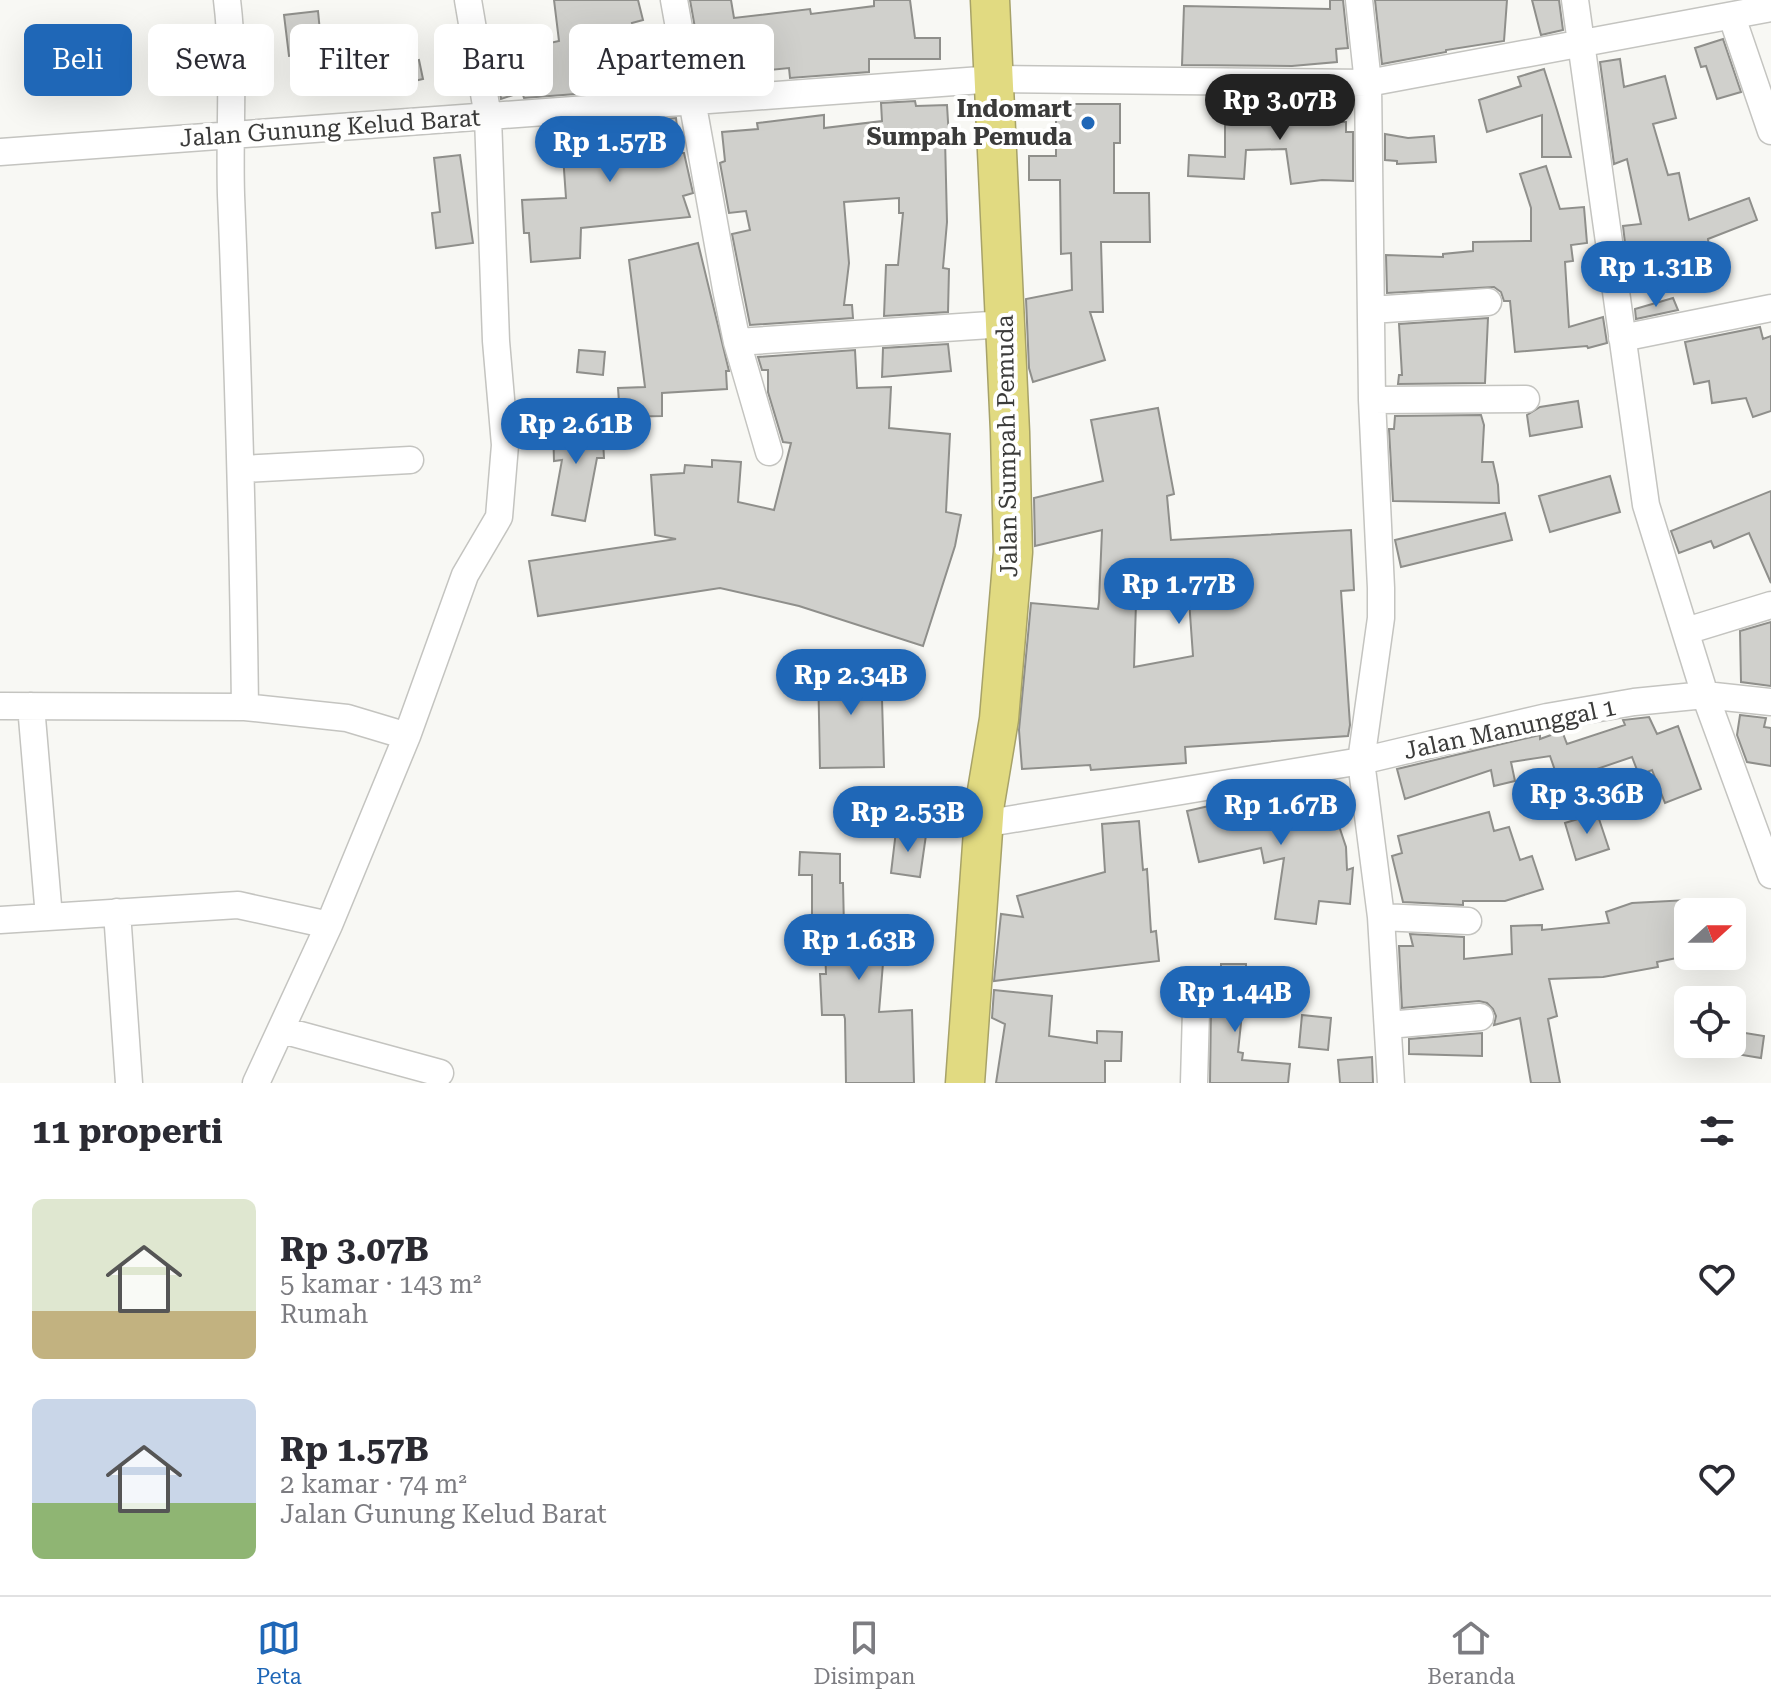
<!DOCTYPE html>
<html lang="id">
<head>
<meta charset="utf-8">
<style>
  :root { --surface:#fff; --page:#f7f7f7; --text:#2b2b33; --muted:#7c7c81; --line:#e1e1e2; --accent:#1f67b7 }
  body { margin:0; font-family:"Roboto Serif",serif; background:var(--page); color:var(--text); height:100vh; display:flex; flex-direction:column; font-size:30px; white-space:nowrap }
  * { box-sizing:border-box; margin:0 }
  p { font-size:26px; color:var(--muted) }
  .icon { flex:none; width:44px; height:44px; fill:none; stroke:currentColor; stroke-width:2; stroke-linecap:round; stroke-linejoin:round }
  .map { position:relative; height:1083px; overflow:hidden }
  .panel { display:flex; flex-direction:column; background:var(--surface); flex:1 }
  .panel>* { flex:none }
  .hud { position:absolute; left:24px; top:24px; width:800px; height:72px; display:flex; gap:16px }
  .needle { width:52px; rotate:69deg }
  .controls { position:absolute; left:1674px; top:898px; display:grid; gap:16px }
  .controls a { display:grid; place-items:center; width:72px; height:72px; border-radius:12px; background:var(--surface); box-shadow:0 8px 32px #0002; font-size:40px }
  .price { position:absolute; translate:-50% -68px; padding:0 18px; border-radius:28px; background:var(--accent); color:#fff; font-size:26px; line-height:52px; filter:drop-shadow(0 2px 4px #0008) }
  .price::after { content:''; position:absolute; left:50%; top:48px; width:24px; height:18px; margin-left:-12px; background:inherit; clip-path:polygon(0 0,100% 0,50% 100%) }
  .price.current { background:#222; color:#fff }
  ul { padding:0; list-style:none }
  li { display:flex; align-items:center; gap:24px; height:200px; padding:0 32px }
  li span { display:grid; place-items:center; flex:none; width:224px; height:160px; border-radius:12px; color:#555 }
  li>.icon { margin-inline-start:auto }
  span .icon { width:96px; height:96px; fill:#fffc; stroke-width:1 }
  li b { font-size:34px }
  h2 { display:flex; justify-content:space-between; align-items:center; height:96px; padding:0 32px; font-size:34px }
  .chip { padding:0 28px; border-radius:12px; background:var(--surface); box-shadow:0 8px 32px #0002; font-size:28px; line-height:72px }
  .chip.current { background:var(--accent); color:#fff }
  .dock { display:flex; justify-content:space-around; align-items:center; height:112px; border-top:2px solid var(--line); background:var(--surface); font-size:22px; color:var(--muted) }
  .dock a { display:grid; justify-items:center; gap:4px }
  .dock .current { color:var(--accent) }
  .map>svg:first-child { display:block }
  .building { fill:#d0d0cc; stroke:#8f8f8b; stroke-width:2; fill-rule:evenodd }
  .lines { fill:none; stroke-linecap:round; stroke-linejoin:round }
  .minor-casing { stroke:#c4c4c0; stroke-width:29 }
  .highway-casing { stroke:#a7a268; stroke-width:41 }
  .minor { stroke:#fff; stroke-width:26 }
  .highway { stroke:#e1da81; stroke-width:38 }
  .poi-dot { fill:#1f67b7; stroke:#fffffe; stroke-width:3 }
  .labels { text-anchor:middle; stroke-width:8; stroke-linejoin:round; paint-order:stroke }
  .poi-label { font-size:24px; font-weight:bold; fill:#3b3b3a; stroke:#fffffe; text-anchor:end }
  .street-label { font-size:24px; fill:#3b3b3a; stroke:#fffffe }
</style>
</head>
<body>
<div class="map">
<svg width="1771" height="1083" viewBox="0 0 1771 1083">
  <rect width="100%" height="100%" fill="#f8f8f4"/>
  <path class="building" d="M554,0h84l5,20 -11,3 13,49 25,-6 3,21h-58v-4l-39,11 -52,4 -2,-6 -21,7 -10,-60 27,-6 4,16 37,-8z
    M690,0h41l3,18 76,-9 1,5 63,-8v-6h36l5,38h25v21h-71v13l-79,6 -1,-10 -71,7v8l-13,1z
    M1330,0h13l5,48 -12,1 1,13 -45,4 -110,-1 2,-59 146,3z
    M1375,0h132l-3,41 -58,9v2l-64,12z
    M1532,0h27l4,30 -22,5z
    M318,11l4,41 -33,4 -5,-41z
    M1723,39l18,53 -24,7 -11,-33 -5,1 -6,-19z
    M1620,59l4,28 41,-11 11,42 -23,6 15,51 11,-2 10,47 60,-22 8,22 -49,19 4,38 -77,7 -5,-34 -4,1 -3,-25 18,-2 -14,-65 -13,5 -14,-102z
    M419,60l4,19 -35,8 -4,-19z
    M1544,69l13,41 14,47h-29v-42l-55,17 -8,-32 42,-14 -3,-9z
    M1225,97l67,1v6l15,-1 1,18 38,1v10h7v49l-31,-1 -31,4 -5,-35 -40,1 -2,29 -56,-3 1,-21 36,2z
    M915,101l1,5 31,-1 2,33h-4l2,84 -4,46 6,1 -1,43 -64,4 2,-51h12l5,-52h-4v-15l-55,4 5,61 -5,42h8l1,13 -103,7 -18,-91 18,-4 -4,-19 -17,2 -9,-50 5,-2 -3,-29 36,-3 -1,-6 67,-8v13l58,-7 -1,-18z
    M1056,104h64v39h-6v50h35l1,49h-49l2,70h-13l15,48 -72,22 -4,-14 -3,-69 46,-9 -1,-37 -10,1 -1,-74h-31v-24h27z
    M676,118l4,35h4l9,40 -10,3 7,21 -109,11 -1,30 -49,4 -2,-29h-5l-2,-33 44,-2 -5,-71z
    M1385,134l23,4 26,-2 2,26 -39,2v-3l-12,-1z
    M460,155l13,88 -37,5 -4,-35 8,-1 -6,-54z
    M1546,166l14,43 24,-2 3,36 -16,2 2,16 -8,1 4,65 34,-10 4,26 -19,5 -1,-2 -72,6 -5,-51h-6l-3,-9 -7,-5 -107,6 -1,-38 57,2v-3l30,-3v-9l58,-1v-33l-11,-34z
    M698,243l31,128h-3l1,18 -65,4v23l-42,1 -2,-29 27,-1 -16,-127z
    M1673,298l5,12 -42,9 -1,-10z
    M1488,318l-3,65 -87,1 1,-9h3l-3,-51z
    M1760,327l3,12 8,-3v75l-18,6 -7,-19 -34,5 -3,-22 -15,3 -9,-42z
    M948,344l3,27 -69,6 1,-29z
    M579,350l26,2 -2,23 -26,-3z
    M855,350l2,38 34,-1 -2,41 61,6 -4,78 15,3 -6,31 -32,100 -124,-40 -79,-18 -182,28 -9,-55 147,-22 -21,-4 -4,-60 33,-2 1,-8 27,2v-7l29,2 -3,40 36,8 17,-67 -8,-1 -15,-50v-22h-6l-4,-13z
    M1578,401l4,26 -52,9 -3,-21 13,-8z
    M1158,408l16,86 -7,2 4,44 180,-10 3,60 -13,1 9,134 -2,11 -163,11 1,16 -95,7 -1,-5 -68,4 -3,-39 12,-127 67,6 1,-7 3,-72 -67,16 -1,-48 69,-17 -12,-61zM1189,600l4,56 -59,11 2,-64z
    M1481,415l3,10 -2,37h11l5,23 1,18 -106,-2 -4,-72h5l1,-13z
    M602,421l2,37h-7l-12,63 -33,-6 10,-55 -8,1 -1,-37z
    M1610,476l10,36 -70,20 -11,-36z
    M1771,491v92l-22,-50 -35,15 -3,-7 -32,12 -8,-22z
    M1505,513l7,27 -111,27 -6,-27z
    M1771,622v64l-30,-4 -1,-51z
    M881,665l3,102 -64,1 -2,-102z
    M1740,715l26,3 -2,9 7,1v38l-24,-4 -10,-27z
    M1649,717l8,17 21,-8 23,63 -36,14 -13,-33 -13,5 -7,-18 -73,25 -9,-26 -39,6 4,19 -21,5 -3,-16 -86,29 -8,-30 143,-34v4l22,-8 5,13 58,-19 -2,-5z
    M1314,788l6,33 17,-1 9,27 1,23 6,-2 -3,36 -31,-3 -3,23 -41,-5 9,-61 -20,5 -3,-15 -62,14 -12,-51 35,-8 -1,-3 40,-6 1,3z
    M1489,812l5,19 15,-4 11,33 12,-4 11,33 -38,12h-42v4l-60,-3 -11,-46 10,-3 -4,-17z
    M1597,813l12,36 -33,11 -11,-37z
    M1139,821l4,49 4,-1 4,63 5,-1 3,30 -165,20 7,-67 22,3 -6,-21 88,-24 -3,-48z
    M896,831l30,4 -6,42 -29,-4z
    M800,852l40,2v29h3l1,45h64l-1,23h-23l-5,61 33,-2 2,73h-68l-1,-64 -1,-4h-22l-2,-41h6l-2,-53h-12v-46h-13z
    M1688,900v27h-12l6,30 -25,5 1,5 -55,10 -54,2 8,37 -9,3 12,64h-29l-11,-65 -26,7 2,-9 -3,-7 -6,-6 -8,-2 -77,7 -3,-62h14l-3,-12 54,3v22l48,-5 -1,-28 31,-1v5l67,-7 -3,-11 26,-9z
    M1221,964h25v30h-2l-6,58 5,1 -1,7 48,4 -2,19h-78l1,-77 4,-32h6z
    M994,990l58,6 -3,40 48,7v-12l25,1 -1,29h-16v22h-109l9,-59 -13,-6z
    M1302,1015l29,3 -3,32 -29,-3z
    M1739,1032l25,4 -3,22 -25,-4z
    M1482,1033v23l-73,-2v-15z
    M1372,1057l1,26h-33l-2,-23z"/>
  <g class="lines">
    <defs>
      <path id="minor" d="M227,0c8,64 2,130 4,195 7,171 12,341 14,512
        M674,0l52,289 11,53 32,110
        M1359,0l9,83 4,317 9,188v30l-20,143 20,156 10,166
        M1575,0l71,505 59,190 66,180
        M1732,17l39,114
        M0,152l995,-73 373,4 403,-75
        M1371,310l117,-8
        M1622,338l149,-30
        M737,342l268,-18
        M1372,400l154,-1
        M242,469l168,-9
        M1686,631l85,-26
        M0,706l245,1 102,11 60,18
        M31,706l18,211
        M983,824l378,-63 186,-44 87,-15 71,-7 66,7
        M117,912l12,171
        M1381,917l87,4
        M0,920l238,-15 91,20
        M1388,1025l92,-8
        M282,1030l158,43
        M256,1083l73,-158 78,-189 58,-161 34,-58 6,-72 -9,-104 -8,-224 -20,-117
        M1194,1083l2,-73"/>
      <path id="highway" d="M965,1083l20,-280 14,-84 14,-167 -3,-120 -20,-432"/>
    </defs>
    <use href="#minor" class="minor-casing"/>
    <use href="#highway" class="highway-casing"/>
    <use href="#minor" class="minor"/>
    <use href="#highway" class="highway"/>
  </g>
  <circle class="poi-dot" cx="1088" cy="123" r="8"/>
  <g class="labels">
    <g class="poi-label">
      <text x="1072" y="117">Indomart<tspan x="1072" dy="28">Sumpah Pemuda</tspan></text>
    </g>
    <g class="street-label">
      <text transform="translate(330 128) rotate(-4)" y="8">Jalan Gunung Kelud Barat</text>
      <text transform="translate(1007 446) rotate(-91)" y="8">Jalan Sumpah Pemuda</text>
      <text transform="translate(1510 729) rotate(-12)" y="8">Jalan Manunggal 1</text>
    </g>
  </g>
</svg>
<div class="controls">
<a><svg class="needle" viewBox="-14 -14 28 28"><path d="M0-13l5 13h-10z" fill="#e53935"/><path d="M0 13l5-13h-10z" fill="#7c7c81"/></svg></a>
<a><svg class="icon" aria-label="locate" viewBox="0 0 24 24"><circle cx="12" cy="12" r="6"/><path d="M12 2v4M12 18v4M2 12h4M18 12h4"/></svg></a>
</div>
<b class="price current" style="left:1280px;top:142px">Rp 3.07B</b>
<b class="price" style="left:610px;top:184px">Rp 1.57B</b>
<b class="price" style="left:1656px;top:309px">Rp 1.31B</b>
<b class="price" style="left:576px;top:466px">Rp 2.61B</b>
<b class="price" style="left:1179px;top:626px">Rp 1.77B</b>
<b class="price" style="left:851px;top:717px">Rp 2.34B</b>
<b class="price" style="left:1587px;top:836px">Rp 3.36B</b>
<b class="price" style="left:1281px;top:847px">Rp 1.67B</b>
<b class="price" style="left:908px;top:854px">Rp 2.53B</b>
<b class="price" style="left:859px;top:982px">Rp 1.63B</b>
<b class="price" style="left:1235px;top:1034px">Rp 1.44B</b>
<div class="hud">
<a class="chip current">Beli</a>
<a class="chip">Sewa</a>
<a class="chip">Filter</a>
<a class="chip">Baru</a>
<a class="chip">Apartemen</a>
</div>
</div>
<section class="panel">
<h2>11 properti<svg class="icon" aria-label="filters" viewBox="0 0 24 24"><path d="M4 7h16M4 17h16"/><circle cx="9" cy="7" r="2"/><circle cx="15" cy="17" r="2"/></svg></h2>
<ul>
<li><span style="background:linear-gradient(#dfe7d0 70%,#c2b280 0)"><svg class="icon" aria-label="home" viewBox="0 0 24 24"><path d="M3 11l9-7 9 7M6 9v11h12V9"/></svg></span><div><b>Rp 3.07B</b><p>5 kamar · 143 m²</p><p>Rumah</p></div><svg class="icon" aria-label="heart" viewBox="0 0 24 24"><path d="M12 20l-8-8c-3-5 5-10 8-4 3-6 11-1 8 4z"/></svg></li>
<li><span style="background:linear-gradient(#c9d6e8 65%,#8fb573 0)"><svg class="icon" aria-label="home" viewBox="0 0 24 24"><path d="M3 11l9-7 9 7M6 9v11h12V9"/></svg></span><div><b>Rp 1.57B</b><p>2 kamar · 74 m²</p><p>Jalan Gunung Kelud Barat</p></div><svg class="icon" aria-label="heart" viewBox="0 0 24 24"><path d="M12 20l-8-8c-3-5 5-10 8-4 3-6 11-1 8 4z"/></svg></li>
</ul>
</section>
<nav class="dock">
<a class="current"><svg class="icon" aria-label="map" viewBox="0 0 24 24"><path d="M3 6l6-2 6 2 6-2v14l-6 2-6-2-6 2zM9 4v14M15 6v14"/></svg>Peta</a>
<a><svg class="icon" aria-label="saved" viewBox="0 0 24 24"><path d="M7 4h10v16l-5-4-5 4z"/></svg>Disimpan</a>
<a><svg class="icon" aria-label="home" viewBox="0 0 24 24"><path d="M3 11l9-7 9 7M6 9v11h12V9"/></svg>Beranda</a>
</nav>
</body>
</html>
